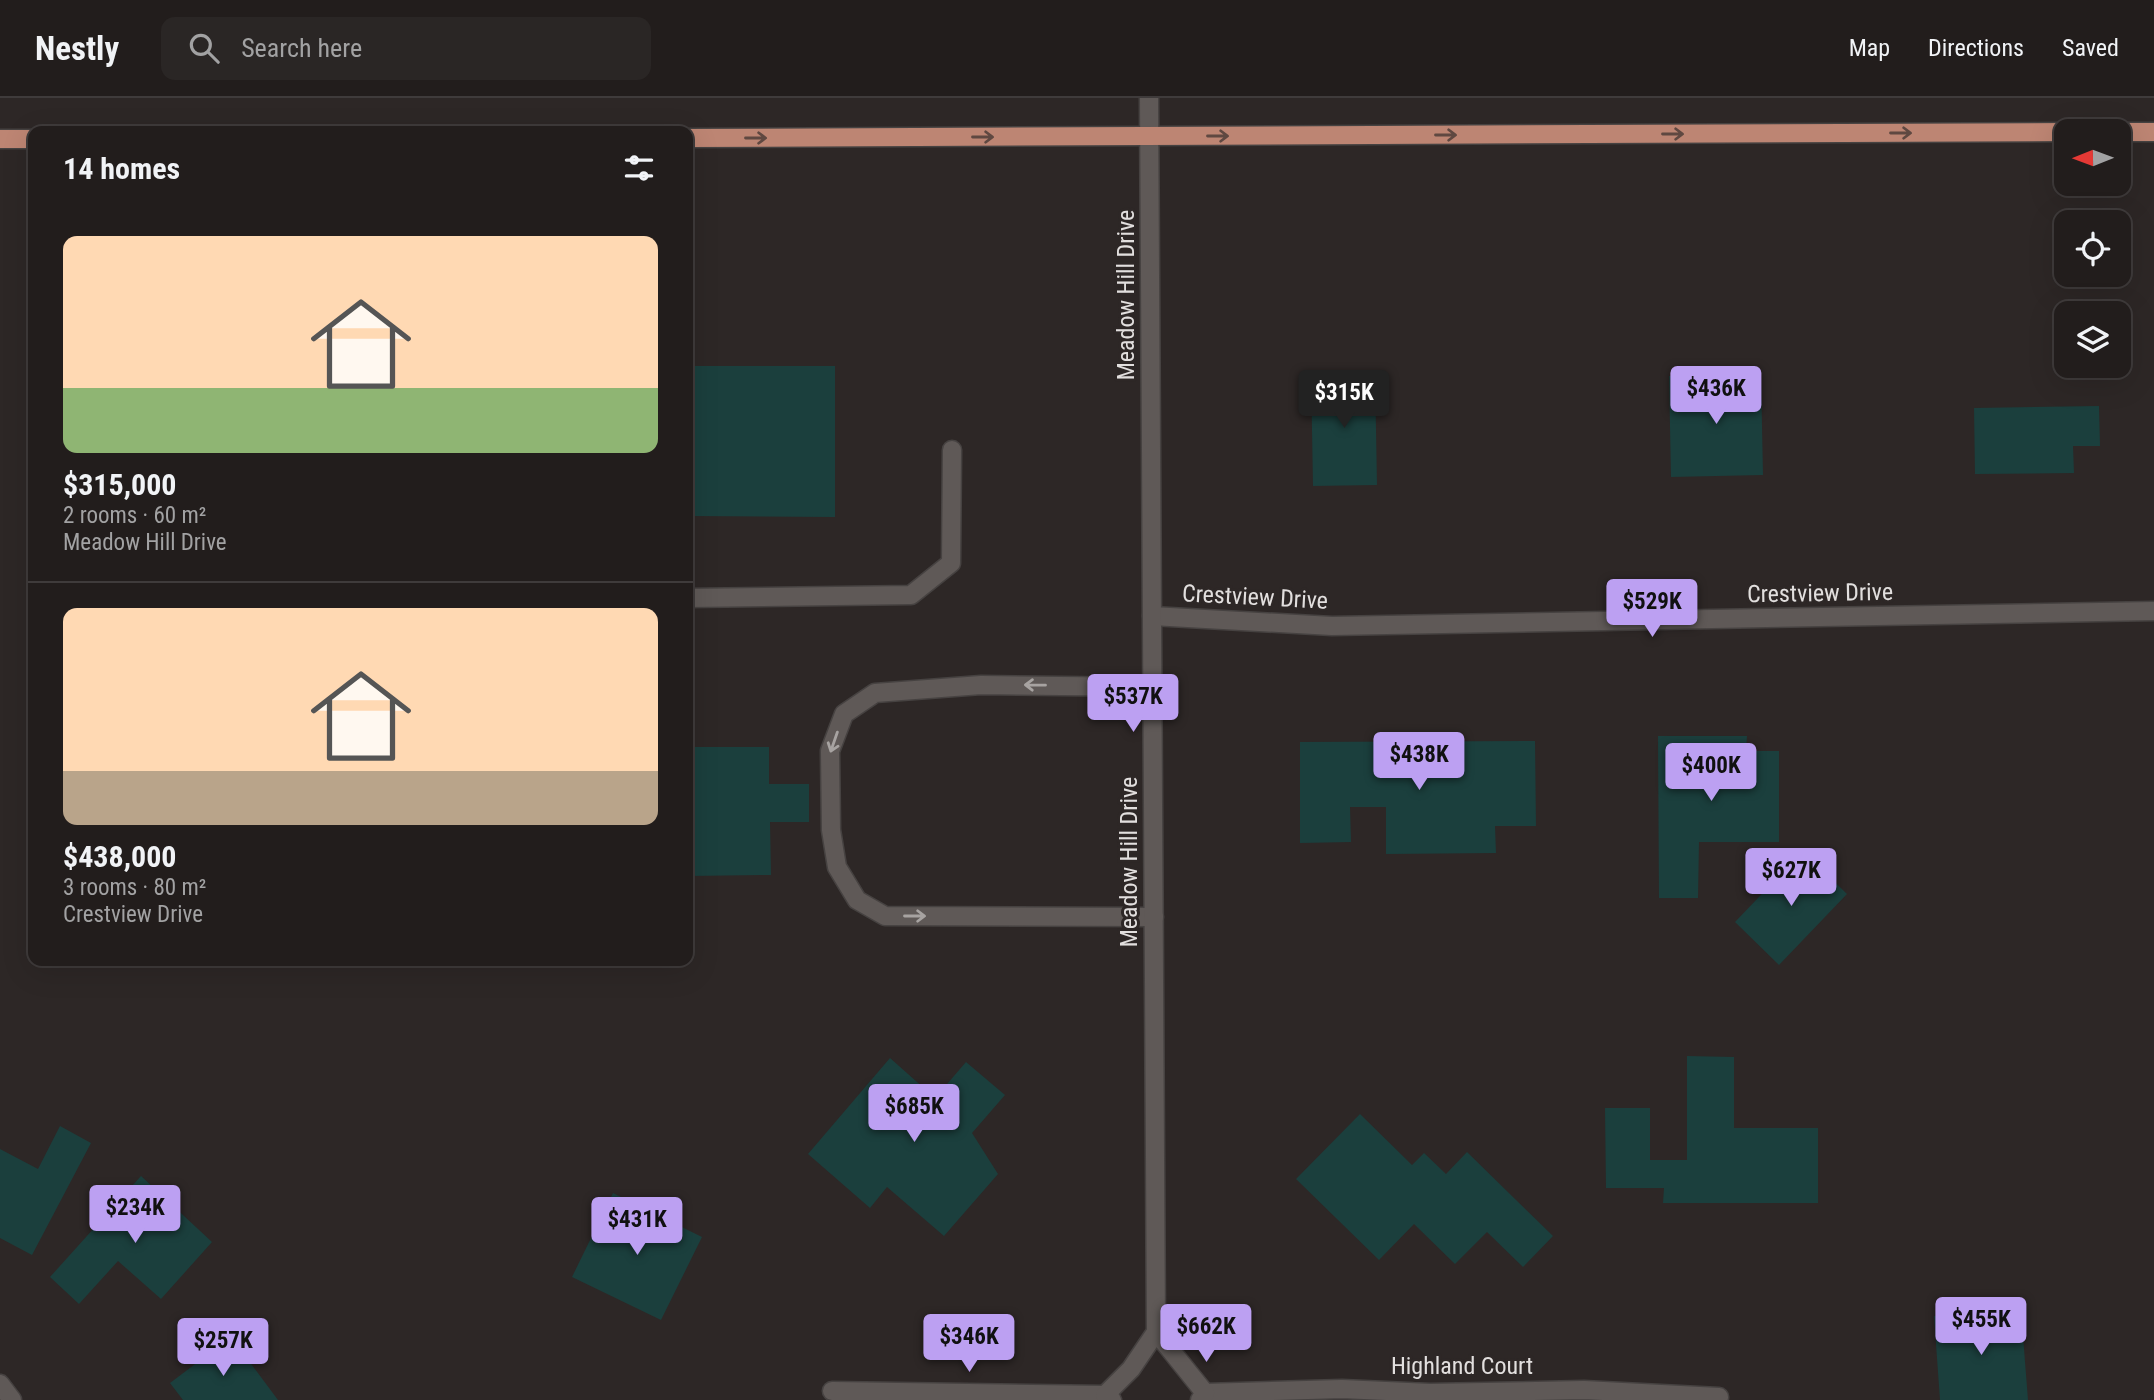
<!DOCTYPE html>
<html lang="en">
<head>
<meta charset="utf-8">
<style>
  :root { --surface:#221d1c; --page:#2a2625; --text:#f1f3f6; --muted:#a2a2a3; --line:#3f3b3b; --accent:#bca0f2 }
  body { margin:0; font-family:"Roboto Condensed",sans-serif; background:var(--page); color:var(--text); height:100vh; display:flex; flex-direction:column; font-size:26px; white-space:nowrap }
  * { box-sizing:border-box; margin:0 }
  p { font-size:23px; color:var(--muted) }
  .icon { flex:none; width:38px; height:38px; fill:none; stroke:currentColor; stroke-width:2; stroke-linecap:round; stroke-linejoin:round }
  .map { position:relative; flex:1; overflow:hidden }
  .sheet { position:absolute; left:28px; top:28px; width:665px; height:840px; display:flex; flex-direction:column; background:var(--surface); border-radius:14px; box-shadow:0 7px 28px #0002,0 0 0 2px var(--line) }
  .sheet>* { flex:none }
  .needle { width:46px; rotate:269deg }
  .buttons { position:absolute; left:2054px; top:21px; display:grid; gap:14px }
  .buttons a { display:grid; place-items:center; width:77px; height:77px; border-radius:14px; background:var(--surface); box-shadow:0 7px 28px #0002,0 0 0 2px var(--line); font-size:35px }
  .price { position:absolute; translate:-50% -60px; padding:0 16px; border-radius:7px; background:var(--accent); color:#111; font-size:23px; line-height:46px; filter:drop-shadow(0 2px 4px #0008) }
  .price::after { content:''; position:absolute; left:50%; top:42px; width:21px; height:16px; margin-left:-10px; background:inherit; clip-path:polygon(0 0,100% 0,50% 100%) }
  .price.selected { background:#222; color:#fff }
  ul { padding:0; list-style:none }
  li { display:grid; align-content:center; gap:14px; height:371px; padding:0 35px }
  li+li { border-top:2px solid var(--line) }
  li span { display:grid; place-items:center; height:217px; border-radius:14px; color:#555 }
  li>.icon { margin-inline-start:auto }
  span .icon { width:126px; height:126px; fill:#fffc; stroke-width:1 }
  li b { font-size:30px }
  h2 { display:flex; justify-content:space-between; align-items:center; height:84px; padding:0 35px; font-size:30px }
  header { display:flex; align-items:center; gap:42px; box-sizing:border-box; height:98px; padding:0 35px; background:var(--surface); border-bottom:2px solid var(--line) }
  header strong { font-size:33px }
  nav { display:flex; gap:38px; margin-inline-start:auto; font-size:24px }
  .search { width:490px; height:63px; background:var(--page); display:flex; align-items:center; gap:18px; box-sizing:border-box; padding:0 24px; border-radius:14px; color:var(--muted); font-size:26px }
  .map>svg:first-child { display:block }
  .building { fill:#1b3f3d }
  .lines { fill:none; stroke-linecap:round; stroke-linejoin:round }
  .service-casing { stroke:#464241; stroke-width:21 }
  .minor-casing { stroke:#464241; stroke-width:21 }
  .tertiary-casing { stroke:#464241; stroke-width:21 }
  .primary-casing { stroke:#464241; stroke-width:21 }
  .service { stroke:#5f5957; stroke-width:18 }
  .minor { stroke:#5f5957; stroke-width:18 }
  .tertiary { stroke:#5f5957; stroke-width:18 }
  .primary { stroke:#bd8573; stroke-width:18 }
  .oneway { stroke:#5f4841 }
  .oneway2 { stroke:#a7a3a1 }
  .labels { text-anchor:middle; stroke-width:6; stroke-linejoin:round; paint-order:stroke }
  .street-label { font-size:24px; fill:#e2dfde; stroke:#2d2726 }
</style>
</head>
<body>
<header>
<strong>Nestly</strong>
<div class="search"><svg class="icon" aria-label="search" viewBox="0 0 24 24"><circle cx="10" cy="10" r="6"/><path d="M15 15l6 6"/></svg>Search here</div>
<nav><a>Map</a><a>Directions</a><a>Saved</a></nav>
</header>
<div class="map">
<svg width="2154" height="1302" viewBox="0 0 2154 1302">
  <rect width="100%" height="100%" fill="#2d2726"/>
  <path class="building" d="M688,268h147v151l-147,-1z
    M1375,275l2,112 -64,1 -2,-112z
    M1669,278h92l2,99 -92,2z
    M2099,308l1,40h-27l1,27 -99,1 -1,-66z
    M1658,638h89l-1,15h33v91h-80l-1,56h-39z
    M1535,643l1,85h-41l1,27 -110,1v-47h-36l1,35 -51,1v-101z
    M688,649h81v37h40v38h-39l1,53 -83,1z
    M1803,753l44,43 -68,71 -44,-43z
    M1687,958l47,1v71h84v75h-155l1,-15h-58l-1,-80h45v52h37z
    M890,960l45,40 31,-36 39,33 -33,38 26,41 -54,62 -57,-49 -17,21 -62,-54z
    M1360,1016l52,51 12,-12 22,21 21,-22 86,84 -30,31 -36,-35 -32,32 -41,-40 -35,36 -83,-81z
    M60,1028l31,17 -59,112 -32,-17v-89l38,20z
    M141,1078l71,66 -51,57 -43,-38 -39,43 -29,-27z
    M613,1095l89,44 -41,83 -89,-43z
    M2021,1212l7,90h-88l-6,-84z
    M231,1239l47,63h-95l-13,-17z"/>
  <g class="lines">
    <defs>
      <path id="service" d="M688,500l223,-3 40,-32 1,-113
        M1152,589l-171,-2 -106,8 -31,21 -14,37 1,79 6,37 20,33 28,16 269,1"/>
      <path id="minor" d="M1152,518l180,10 822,-15
        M0,1286l12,16
        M832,1293l273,4
        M1205,1295l137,-4 88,4 154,-3 135,7"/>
      <path id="tertiary" d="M1156,1234l49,61 -5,7
        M1112,1302l-7,-5 26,-26 25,-37 -7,-1234"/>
      <path id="primary" d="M2119,34h35
        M688,40l1379,-6
        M0,41h33"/>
    </defs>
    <use href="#service" class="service-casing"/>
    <use href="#minor" class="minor-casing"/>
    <use href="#tertiary" class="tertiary-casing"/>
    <use href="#primary" class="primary-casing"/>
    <use href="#service" class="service"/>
    <use href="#minor" class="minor"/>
    <use href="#tertiary" class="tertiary"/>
    <use href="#primary" class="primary"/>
  </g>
  <defs><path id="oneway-shaft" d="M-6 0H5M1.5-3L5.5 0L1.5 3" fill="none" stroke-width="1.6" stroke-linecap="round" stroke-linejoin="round" transform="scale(1.75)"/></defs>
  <g class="oneway">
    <use href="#oneway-shaft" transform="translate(1901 35)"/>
    <use href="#oneway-shaft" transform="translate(1673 36)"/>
    <use href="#oneway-shaft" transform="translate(1446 37)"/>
    <use href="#oneway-shaft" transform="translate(1218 38)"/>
    <use href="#oneway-shaft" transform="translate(983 39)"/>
    <use href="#oneway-shaft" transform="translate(756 40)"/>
  </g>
  <g class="oneway2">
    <use href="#oneway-shaft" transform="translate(1035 587) rotate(-179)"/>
    <use href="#oneway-shaft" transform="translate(834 644) rotate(109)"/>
    <use href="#oneway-shaft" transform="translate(915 818)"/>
  </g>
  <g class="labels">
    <g class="street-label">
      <text transform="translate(1126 197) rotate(-90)" y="8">Meadow Hill Drive</text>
      <text transform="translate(1820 495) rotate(-1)" y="8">Crestview Drive</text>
      <text transform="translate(1255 499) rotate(3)" y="8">Crestview Drive</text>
      <text transform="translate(1129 764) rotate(-90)" y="8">Meadow Hill Drive</text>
      <text x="1462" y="1276">Highland Court</text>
    </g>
  </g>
</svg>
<div class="buttons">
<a><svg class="needle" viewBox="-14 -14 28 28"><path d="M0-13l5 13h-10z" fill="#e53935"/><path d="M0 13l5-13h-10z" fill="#a2a2a3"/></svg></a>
<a><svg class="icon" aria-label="locate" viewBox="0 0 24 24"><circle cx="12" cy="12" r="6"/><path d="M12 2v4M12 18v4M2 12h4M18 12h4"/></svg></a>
<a><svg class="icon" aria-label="layers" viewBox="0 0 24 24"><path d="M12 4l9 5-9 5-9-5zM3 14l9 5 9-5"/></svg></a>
</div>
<b class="price" style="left:1716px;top:328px">$436K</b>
<b class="price selected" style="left:1344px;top:332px">$315K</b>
<b class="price" style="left:1652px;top:541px">$529K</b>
<b class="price" style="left:1133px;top:636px">$537K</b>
<b class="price" style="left:1419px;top:694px">$438K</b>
<b class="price" style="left:1711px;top:705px">$400K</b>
<b class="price" style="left:1791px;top:810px">$627K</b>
<b class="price" style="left:914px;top:1046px">$685K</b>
<b class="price" style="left:135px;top:1147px">$234K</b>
<b class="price" style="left:637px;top:1159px">$431K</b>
<b class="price" style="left:1981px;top:1259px">$455K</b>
<b class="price" style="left:1206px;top:1266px">$662K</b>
<b class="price" style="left:969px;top:1276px">$346K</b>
<b class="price" style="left:223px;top:1280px">$257K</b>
<section class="sheet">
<h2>14 homes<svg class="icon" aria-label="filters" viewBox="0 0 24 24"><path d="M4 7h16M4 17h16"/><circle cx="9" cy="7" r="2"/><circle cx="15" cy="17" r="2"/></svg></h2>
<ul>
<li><span style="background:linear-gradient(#ffd9b3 70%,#8fb573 0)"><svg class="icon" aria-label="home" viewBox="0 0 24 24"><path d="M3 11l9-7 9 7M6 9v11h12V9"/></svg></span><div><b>$315,000</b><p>2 rooms · 60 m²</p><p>Meadow Hill Drive</p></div></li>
<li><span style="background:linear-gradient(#ffd9b3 75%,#b9a48a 0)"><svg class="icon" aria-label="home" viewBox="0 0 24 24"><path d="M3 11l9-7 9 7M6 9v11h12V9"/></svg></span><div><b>$438,000</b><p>3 rooms · 80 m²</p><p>Crestview Drive</p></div></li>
</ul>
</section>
</div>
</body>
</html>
